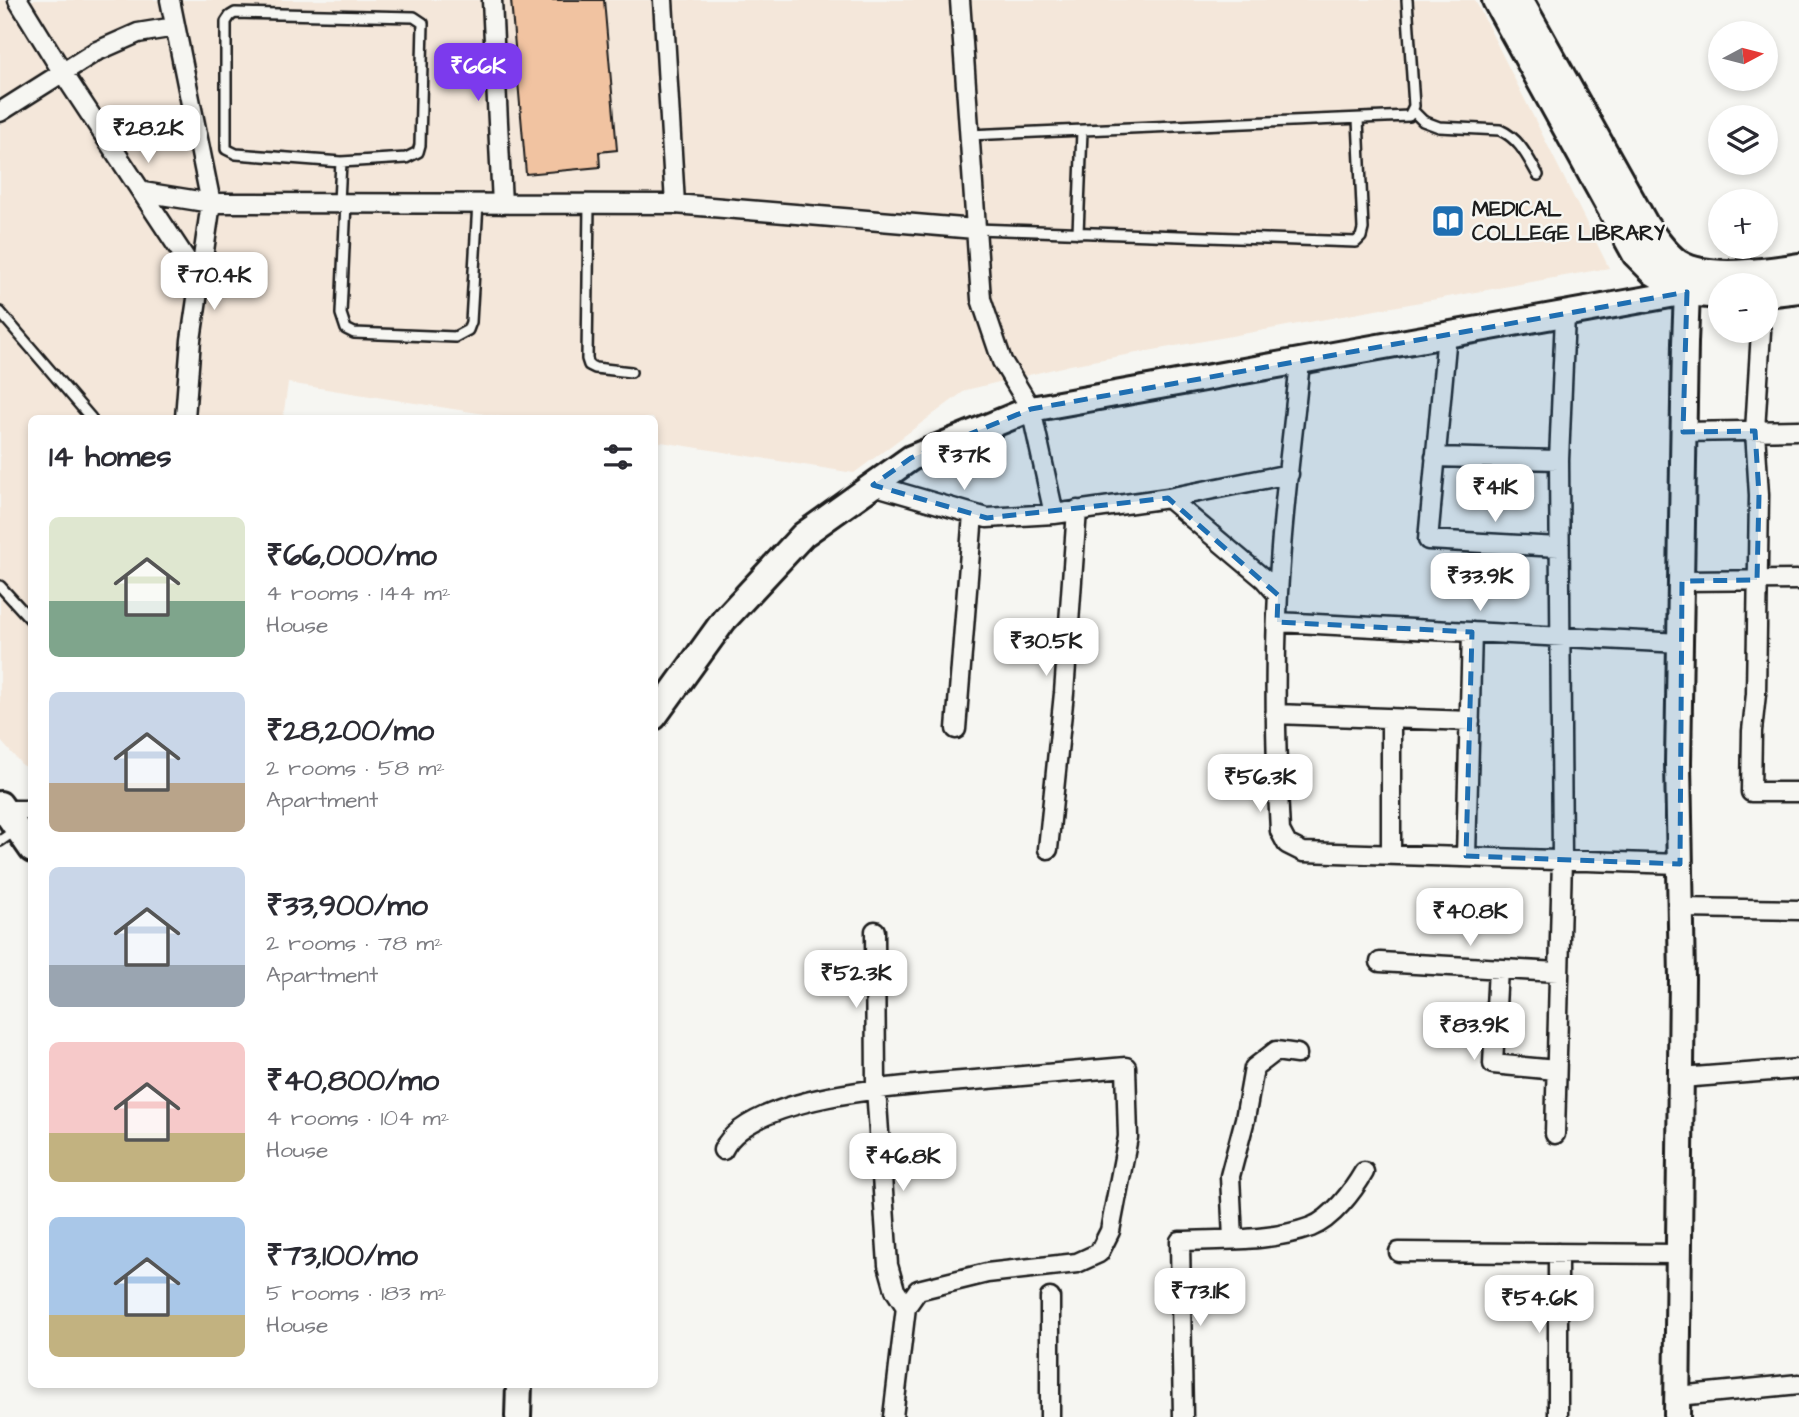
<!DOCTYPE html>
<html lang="en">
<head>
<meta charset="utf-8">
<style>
  :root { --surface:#fff; --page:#f7f7f7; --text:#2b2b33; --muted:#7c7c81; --accent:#7c3aed }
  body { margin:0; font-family:"Architects Daughter",sans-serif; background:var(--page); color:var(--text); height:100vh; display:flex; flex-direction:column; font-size:26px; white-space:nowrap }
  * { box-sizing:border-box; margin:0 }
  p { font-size:23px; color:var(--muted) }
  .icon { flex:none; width:38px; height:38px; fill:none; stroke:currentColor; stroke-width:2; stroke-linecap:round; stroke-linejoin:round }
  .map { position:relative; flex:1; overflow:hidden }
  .details { position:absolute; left:28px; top:415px; width:630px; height:973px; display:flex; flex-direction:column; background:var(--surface); border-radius:10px; box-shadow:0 4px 10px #0003 }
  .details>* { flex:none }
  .needle { width:46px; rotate:83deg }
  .tools { position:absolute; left:1708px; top:21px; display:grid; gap:14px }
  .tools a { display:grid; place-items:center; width:70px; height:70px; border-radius:50%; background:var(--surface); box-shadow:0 4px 10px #0003; font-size:35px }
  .price { position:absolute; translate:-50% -60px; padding:0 16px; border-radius:14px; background:#fff; color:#222; font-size:23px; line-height:46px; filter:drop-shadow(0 2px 4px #0008) }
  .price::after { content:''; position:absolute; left:50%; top:42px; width:21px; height:16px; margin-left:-10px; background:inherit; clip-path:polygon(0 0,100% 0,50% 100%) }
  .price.current { background:var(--accent); color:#fff }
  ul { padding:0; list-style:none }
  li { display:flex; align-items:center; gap:21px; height:175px; padding:0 21px }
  li span { display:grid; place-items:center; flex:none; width:196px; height:140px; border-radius:10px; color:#555 }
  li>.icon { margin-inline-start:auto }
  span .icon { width:84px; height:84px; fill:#fffc; stroke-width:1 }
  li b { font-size:30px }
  h2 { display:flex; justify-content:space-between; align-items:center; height:84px; padding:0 21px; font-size:30px }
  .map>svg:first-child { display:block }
  .built { fill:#f4e7da }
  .building { fill:#f1c3a1; stroke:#1c1c1c; stroke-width:2 }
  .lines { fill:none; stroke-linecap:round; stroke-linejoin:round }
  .lane-casing { stroke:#1c1c1c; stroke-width:14 }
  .street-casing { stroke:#1c1c1c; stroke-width:23 }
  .secondary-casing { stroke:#1c1c1c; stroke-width:30 }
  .primary-casing { stroke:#1c1c1c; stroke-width:32 }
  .lane { stroke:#f6f6f2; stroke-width:9 }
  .street { stroke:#f6f6f2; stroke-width:18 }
  .secondary { stroke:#f6f6f2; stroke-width:24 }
  .primary { stroke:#f6f6f2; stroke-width:26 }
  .marked { fill:#1f6fb2; fill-opacity:0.2; stroke:#1f6fb2; stroke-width:5; stroke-dasharray:14 9; stroke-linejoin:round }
  .labels { text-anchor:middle; stroke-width:5; stroke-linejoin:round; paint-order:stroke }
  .poi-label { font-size:21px; font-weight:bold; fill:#1c1c1c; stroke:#f6f6f2; text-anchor:start }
</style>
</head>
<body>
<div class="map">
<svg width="1799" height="1417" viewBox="0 0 1799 1417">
  <rect width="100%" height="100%" fill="#f6f6f2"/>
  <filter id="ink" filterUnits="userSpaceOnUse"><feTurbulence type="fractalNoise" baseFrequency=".0143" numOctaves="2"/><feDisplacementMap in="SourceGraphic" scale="14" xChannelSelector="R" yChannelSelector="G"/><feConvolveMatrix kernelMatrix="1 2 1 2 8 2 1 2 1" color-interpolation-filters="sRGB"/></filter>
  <g filter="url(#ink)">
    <path class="built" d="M0,0h1475l134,268 -539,97 -104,25 -112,83 -199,-32 -1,-23h-144l-222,-35 -5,35h-251l-1,349 -8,-1 -23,-26z"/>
    <path class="building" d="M511,0h93l13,150 -18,2 1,15 -74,7z"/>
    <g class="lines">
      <defs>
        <path id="lane" d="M1413,111l10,10 16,6 61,3c20,9 28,28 38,45
          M969,135l440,-19 5,-10 -7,-106
          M339,202l2,-40 65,-4 12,-6 2,-7 3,-122 -9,-6 -179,-4 -5,3 -4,6v127l10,5 105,8
          M346,202l-5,112 5,15 8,4 101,4 13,-7 3,-8 7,-119
          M589,204l-2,155 2,6 6,3 36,4
          M976,229l380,13 5,-5 2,-8 -5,-110
          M1078,233l4,-102
          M0,312l91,106
          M0,586l32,35
          M0,841l16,-11"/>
        <path id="street" d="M18,0l45,73 136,206
          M170,0l41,203 -20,137 -6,78
          M492,0l10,204
          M663,0l12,204
          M960,0l21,299 21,62 29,48 23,105
          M0,112l95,-60 43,-19 37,-6
          M143,192l68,11 464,1 300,25
          M1761,331l-6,100 4,64 -3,199 -4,37 -1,61h48
          M1447,334l-19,206 131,7
          M1300,361c-6,67 -16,135 -20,202 -7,89 -5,179 0,268l7,13 16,8 377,12
          M1683,432l116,-2
          M1435,457l124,3
          M873,485l114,33 67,-4 114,-16 121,-24
          M1168,498l96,81 14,16
          M1682,581l117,-1
          M1277,622l404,21
          M1275,714l195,7
          M1391,718v135
          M956,729l17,-215
          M5,810h27
          M1048,849l16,-156 13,-183
          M1466,856l6,-224
          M1681,908l118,2
          M875,931l1,157 12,177 7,25 11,17
          M1380,962l178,10
          M1498,969l-5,95 63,6
          M1681,1078l118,-9
          M1555,1134l7,-275 -3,-399 6,-145
          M723,1150c28,-59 204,-66 265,-71 46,-4 92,-8 138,-12l2,70 -18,94 -11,22 -22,10 -90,10 -69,17 -12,17 -13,110
          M1233,1239l-3,-63 15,-57 9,-51 22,-17 21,3
          M1399,1252l280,2
          M1558,1253v164
          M1678,1396l121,-12
          M1050,1417v-119
          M1183,1417l-3,-176c43,-2 90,1 131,-14 21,-8 42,-36 53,-55"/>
        <path id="secondary" d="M654,717l70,-97 79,-85 108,-77 120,-49 656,-117
          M0,804l32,46
          M518,1417l1,-33
          M1677,1417l5,-438 -4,-216 7,-420 2,-51 6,-14"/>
        <path id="primary" d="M1496,0l140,254 18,18 33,20 33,3
          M1519,0l127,227c10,13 19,28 33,37 26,17 90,8 120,3
          M1766,293l33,-4"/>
      </defs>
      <use href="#lane" class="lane-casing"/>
      <use href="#street" class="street-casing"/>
      <use href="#secondary" class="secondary-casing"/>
      <use href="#primary" class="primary-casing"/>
      <use href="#lane" class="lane"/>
      <use href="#street" class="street"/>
      <use href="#secondary" class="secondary"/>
      <use href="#primary" class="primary"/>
    </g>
  </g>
  <path class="marked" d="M1687,292l-4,140 72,-1 4,64 -2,85 -75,1 -2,283 -214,-8 6,-224 -195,-10 1,-27 -110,-97 -181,20 -114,-33 38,-27 120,-49z"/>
  <defs>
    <symbol id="library-square" viewBox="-11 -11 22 22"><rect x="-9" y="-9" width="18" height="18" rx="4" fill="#1f6fb2" stroke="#f6f6f2"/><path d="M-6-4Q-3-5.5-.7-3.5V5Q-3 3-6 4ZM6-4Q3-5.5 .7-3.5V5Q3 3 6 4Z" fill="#fff"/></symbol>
  </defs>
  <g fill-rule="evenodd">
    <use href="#library-square" x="1429" y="202" width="38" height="38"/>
  </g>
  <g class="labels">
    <g class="poi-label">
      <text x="1472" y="216">MEDICAL<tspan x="1472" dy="24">COLLEGE LIBRARY</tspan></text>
    </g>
  </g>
</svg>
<div class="tools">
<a><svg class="needle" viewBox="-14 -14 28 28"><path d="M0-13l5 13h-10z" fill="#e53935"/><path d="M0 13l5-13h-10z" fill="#7c7c81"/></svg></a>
<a><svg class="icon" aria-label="layers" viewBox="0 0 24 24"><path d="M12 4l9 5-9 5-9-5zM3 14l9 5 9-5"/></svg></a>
<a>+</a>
<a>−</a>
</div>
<b class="price current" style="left:478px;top:103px">₹66K</b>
<b class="price" style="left:148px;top:165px">₹28.2K</b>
<b class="price" style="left:214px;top:312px">₹70.4K</b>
<b class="price" style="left:964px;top:492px">₹37K</b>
<b class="price" style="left:1495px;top:524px">₹41K</b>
<b class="price" style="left:1480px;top:613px">₹33.9K</b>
<b class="price" style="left:1046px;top:678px">₹30.5K</b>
<b class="price" style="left:1260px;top:814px">₹56.3K</b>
<b class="price" style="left:1470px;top:948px">₹40.8K</b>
<b class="price" style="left:856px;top:1010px">₹52.3K</b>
<b class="price" style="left:1474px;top:1062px">₹83.9K</b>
<b class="price" style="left:903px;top:1193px">₹46.8K</b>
<b class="price" style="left:1200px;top:1328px">₹73.1K</b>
<b class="price" style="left:1539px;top:1335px">₹54.6K</b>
<section class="details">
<h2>14 homes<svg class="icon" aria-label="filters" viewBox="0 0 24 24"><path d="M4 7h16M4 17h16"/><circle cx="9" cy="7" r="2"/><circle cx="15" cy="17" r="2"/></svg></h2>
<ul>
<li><span style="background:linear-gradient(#dfe7d0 60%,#7fa58c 0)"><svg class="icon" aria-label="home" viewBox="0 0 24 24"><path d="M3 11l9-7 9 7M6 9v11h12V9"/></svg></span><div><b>₹66,000/mo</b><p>4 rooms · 144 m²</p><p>House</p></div></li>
<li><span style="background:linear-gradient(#c9d6e8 65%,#b9a48a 0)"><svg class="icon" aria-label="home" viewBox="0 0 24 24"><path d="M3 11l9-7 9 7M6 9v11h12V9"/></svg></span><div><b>₹28,200/mo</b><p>2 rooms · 58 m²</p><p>Apartment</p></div></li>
<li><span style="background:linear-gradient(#c9d6e8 70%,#9aa5b1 0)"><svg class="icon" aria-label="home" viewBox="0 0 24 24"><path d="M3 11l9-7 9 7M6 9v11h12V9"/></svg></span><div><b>₹33,900/mo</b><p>2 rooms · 78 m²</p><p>Apartment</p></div></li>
<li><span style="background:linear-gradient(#f6c9c9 65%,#c2b280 0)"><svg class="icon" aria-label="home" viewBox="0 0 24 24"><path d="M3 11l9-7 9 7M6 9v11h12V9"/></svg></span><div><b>₹40,800/mo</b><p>4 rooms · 104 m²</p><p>House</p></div></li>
<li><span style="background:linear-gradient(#a9c7e8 70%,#c2b280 0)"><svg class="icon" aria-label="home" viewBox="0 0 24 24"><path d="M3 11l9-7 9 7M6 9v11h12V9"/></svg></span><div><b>₹73,100/mo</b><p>5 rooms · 183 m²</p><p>House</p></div></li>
</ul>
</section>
</div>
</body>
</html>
